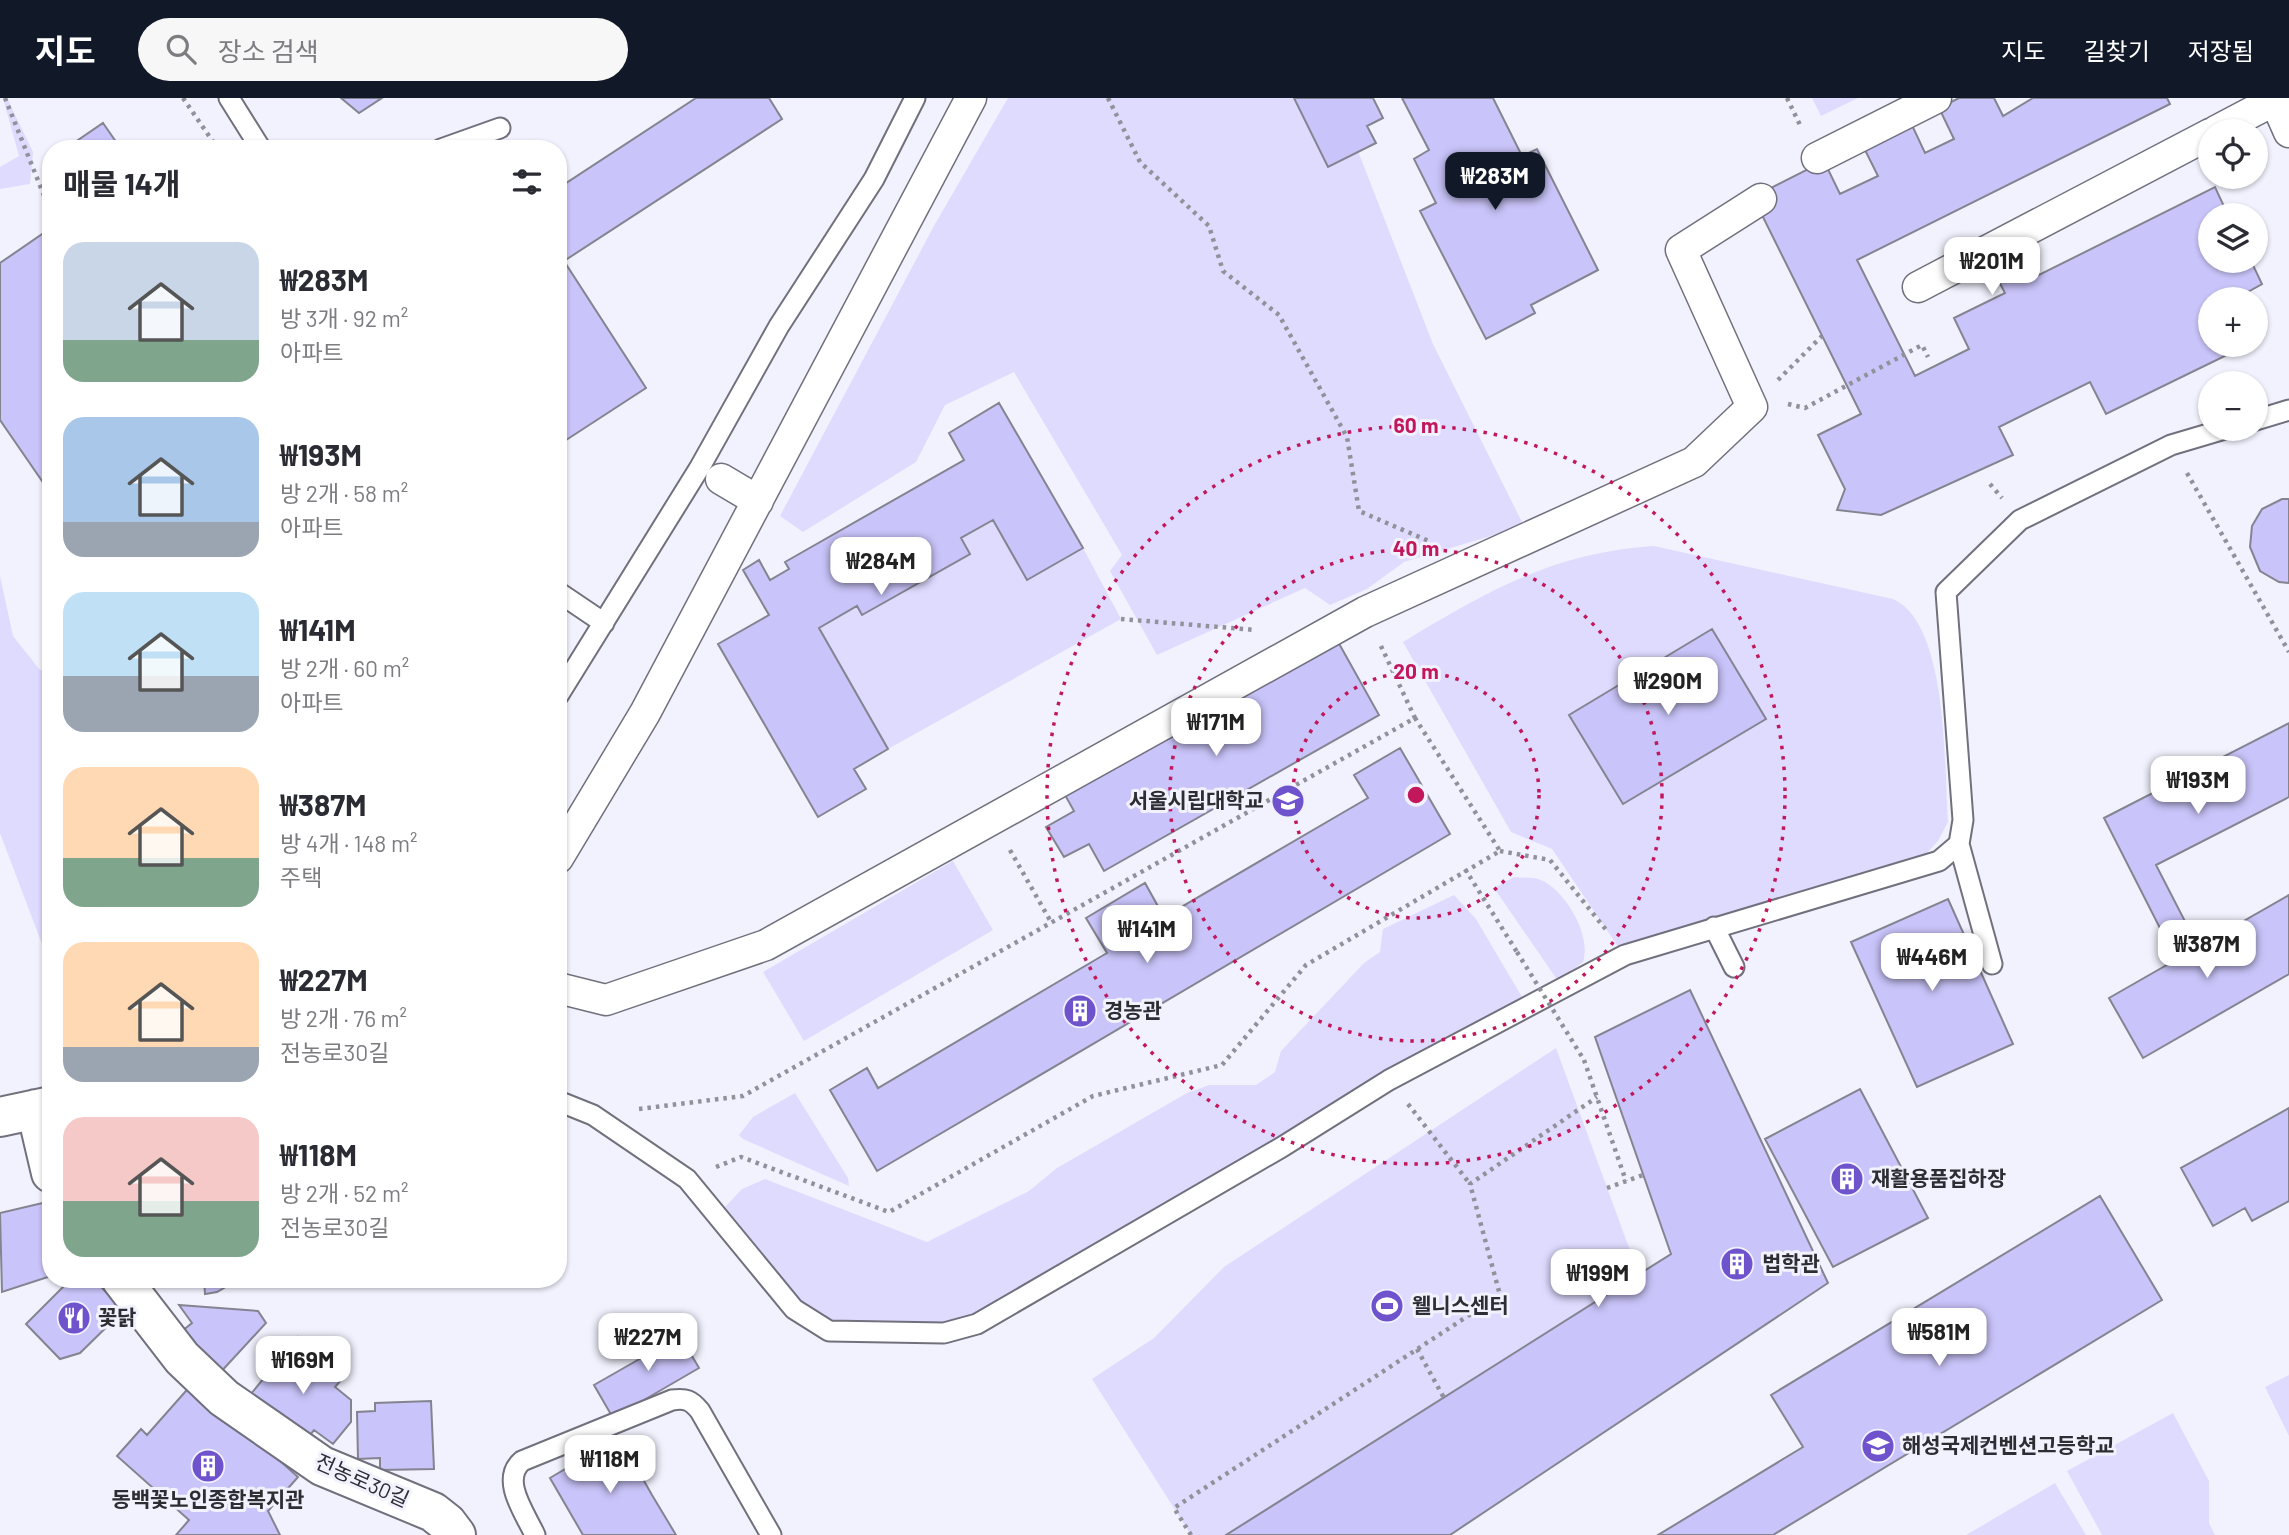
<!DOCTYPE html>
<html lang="ko">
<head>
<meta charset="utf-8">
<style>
  :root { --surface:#fff; --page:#f7f7f7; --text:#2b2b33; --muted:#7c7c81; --accent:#111827 }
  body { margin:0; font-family:Barlow,"Noto Sans KR",sans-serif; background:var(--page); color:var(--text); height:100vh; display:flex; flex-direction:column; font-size:26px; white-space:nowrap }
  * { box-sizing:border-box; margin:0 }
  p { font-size:23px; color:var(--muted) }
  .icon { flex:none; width:38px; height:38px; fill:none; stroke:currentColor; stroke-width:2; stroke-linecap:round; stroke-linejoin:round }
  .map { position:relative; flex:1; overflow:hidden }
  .drawer { position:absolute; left:42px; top:42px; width:525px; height:1148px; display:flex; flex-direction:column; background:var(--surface); border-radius:28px; box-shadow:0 2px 5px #0004 }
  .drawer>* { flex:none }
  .fabs { position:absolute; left:2198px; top:21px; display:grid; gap:14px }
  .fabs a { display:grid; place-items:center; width:70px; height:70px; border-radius:50%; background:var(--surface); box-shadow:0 2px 5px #0004; font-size:35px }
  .price { position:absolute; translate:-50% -60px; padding:0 16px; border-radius:14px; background:#fff; color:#222; font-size:23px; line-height:46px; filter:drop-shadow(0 2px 4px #0008) }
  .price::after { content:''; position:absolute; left:50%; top:42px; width:21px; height:16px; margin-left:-10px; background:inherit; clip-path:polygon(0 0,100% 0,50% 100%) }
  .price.current { background:var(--accent); color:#fff }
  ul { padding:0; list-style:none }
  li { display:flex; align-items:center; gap:21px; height:175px; padding:0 21px }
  li span { display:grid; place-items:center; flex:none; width:196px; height:140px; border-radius:21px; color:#555 }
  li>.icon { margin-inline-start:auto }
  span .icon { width:84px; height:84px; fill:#fffc; stroke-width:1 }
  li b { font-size:30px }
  h2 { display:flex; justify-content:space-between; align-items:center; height:84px; padding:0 21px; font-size:30px }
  header { display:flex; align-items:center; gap:42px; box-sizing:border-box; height:98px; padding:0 35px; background:var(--accent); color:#fff }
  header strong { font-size:33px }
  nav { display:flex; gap:38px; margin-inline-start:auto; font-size:24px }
  .search { width:490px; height:63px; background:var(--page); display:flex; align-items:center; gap:18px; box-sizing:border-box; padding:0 24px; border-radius:38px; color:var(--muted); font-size:26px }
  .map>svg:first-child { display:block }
  .green { fill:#dedbff }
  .building { fill:#c9c4f9; stroke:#848491; stroke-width:2 }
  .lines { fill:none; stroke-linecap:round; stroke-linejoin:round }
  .service-casing { stroke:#71707d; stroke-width:23 }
  .pedestrian-casing { stroke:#71707d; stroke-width:33 }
  .minor-casing { stroke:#71707d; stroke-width:42 }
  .path { stroke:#91919a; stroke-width:4.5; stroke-dasharray:3.5 5; stroke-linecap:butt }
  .service { stroke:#fff; stroke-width:19 }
  .pedestrian { stroke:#fff; stroke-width:30 }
  .minor { stroke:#fff; stroke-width:38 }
  .path-bridge { stroke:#91919a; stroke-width:4.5; stroke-dasharray:3.5 5; stroke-linecap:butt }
  .ring { fill:none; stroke:#c2185b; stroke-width:3.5; stroke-dasharray:3.5 7 }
  .labels { text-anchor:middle; stroke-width:6; stroke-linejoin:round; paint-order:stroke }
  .poi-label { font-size:21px; font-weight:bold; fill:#2d2d33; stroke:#f2f2fe; text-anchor:start }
  .street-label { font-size:21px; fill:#2d2d33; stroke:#f2f2fe }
  .centre { fill:#c2185b; stroke:#f2f2fe; stroke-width:3.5 }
  .ring-label { font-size:21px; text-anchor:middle; font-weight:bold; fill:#c2185b; stroke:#f2f2fe; stroke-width:6; stroke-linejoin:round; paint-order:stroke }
</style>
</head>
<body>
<header>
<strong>지도</strong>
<div class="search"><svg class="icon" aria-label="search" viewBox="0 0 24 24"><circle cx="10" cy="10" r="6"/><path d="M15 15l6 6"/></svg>장소 검색</div>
<nav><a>지도</a><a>길찾기</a><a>저장됨</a></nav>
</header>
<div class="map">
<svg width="2289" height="1437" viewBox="0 0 2289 1437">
  <rect width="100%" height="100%" fill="#f2f2fe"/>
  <path class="green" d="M3,0h4l26,54 -3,32 -30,5v-22l19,-11z
    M1008,0h286l34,68 30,-15 75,193 91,182 -120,36 -37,27 -37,16 -25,-17 -148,67 -47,-84 12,-16 -108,-183 -69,33 -29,57 -113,70 -23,-16 155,-292z
    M1812,0h46l-37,18z
    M993,422l34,59 56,-31 38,71 -233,130 -69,-121 38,-22 5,9 107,-61 -8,-16z
    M1654,448l239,53c56,25 51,169 55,223l-10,19 -13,14 -304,96 -69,-102 -41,-17 -108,-190c83,-50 151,-90 251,-96z
    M0,478l13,60 27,34 11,1v297l-51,-135z
    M953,763l40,69 -189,111 -41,-69z
    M1514,779c8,1 20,0 27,3 25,11 51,56 42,82l-25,19 -64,-93z
    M1454,797l22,24 46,78 -59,32 -178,111 -326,182 -95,7 -33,-6 -20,-10 -86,-106 17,-18 23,-10 162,63 102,-51 28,-23 130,-75 22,-8h47l19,-13 6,-21 83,-88 16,-11 3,-23z
    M1556,950l83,227 -413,260h-35l-99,-156 62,-41 70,-71z
    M795,995l53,85 1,8 -106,-47 -4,-4 14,-18z
    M2289,1277v61l-24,-49z
    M2173,1315l36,68v42l6,12h-113l-35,-64z
    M2055,1385l31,52h-120z"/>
  <path class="building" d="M341,0h41l-23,15z
    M696,0h73l13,21 -218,142 82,127 -86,56 -2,-267 5,8z
    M1294,0h79l10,20 -16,8 9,17 -48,24z
    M1402,0h91l29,58 15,-7 61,121 -67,35 4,8 -49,26 -66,-128 16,-8 -22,-44 15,-9z
    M1959,0h35l9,18 30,-18h134l3,6 -313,156 58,116 54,-27 -15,-31 51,-25 -9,-17 35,-17 8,16 176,-88 13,28h-18v46h41l11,23 -27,15h-25v46h17l4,8 -125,61 -16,-32 -91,45 14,28 -132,60 -44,-5 8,-21 -27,-54 43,-21 -108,-217 71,-36 16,33 38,-18 -15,-30 48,-23 14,30 29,-14 -15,-31z
    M103,25l18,26h-56z
    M51,130v266l-51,-74v-157z
    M999,305l84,145 -56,32 -34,-60 -32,18 9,16 -108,61 -5,-9 -38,22 69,121 -34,20 12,20 -48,28 -100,-173 51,-29 -26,-45 16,-10 11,20 19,-11 -4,-7 179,-102 -15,-27z
    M2282,401h7v84l-10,-1 -19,-11 -10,-24 2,-21 10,-17z
    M1712,531l54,90 -143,85 -54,-89z
    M1337,542l42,75 -275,156 -15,-27 -25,13 -18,-30 28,-16 -9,-16z
    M2289,625v74l-133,68 35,68 -23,11 -64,-126z
    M1400,650l50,86 -573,337 -47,-81 37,-22 11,20 229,-135 -21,-35 59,-35 19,34 204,-119 -14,-23z
    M2289,797v79l-146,84 -34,-60z
    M1948,801l65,145 -96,43 -66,-145z
    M1690,892l138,293 -378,252h-224l445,-281 -76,-217z
    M1860,991l68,129 -95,49 -68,-128z
    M2289,1010v93l-37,20 -7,-13 -32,18 -32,-58z
    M2100,1098l62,104 -389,235h-115l145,-88 -32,-52z
    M51,1103v75l-49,16 -2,-79z
    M71,1181h22l31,31 -44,43 -20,6 -34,-35z
    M204,1181h35l-22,13 -12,2z
    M179,1207l79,6 8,12 -48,52 -41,-40 15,-12z
    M673,1226l26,44 -86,50 -19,-33 63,-36 -7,-12z
    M298,1239l7,6 2,-3 22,18 -5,6 18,15 -7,8 16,13v22l-18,22 -19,-14 -13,16 -56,-45z
    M193,1285l105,94 -30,34 12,24h-104l13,-15 -72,-64 24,-27 6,6z
    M431,1303l3,68 -54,1v-12l-22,1 -1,-47 18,-1v-8z
    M619,1339l33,58 24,40h-93l-33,-57z"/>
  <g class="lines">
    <defs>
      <path id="service" d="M229,0l32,51
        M441,51l59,-21
        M2256,322l33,-10
        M558,494l46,31
        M558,598l142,-229 79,-141 95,-147 41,-81
        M1959,746l33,120
        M1714,829l20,40
        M558,1003l35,14 94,64 107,130 35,22 115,2 33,-9 305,-177 107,-67 236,-125 314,-94 20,-17 4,-24 -17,-228 74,-72 151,-75 54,-16
        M535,1437c-10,-22 -35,-55 -13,-74l150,-61c14,-2 19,0 28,11l71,124"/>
      <path id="pedestrian" d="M2274,0l15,34
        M2216,33l59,-31
        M1817,60l119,-60
        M1918,189l292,-153
        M721,381l37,22
        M558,760l87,-145 326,-615
        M558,890l48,12 160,-55 599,-333 329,-150 58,-55 -71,-157 80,-51"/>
      <path id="minor" d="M36,1011l15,64
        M0,1019l51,-11
        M121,1181l61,79 42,40 98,68 111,46 14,11 9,12"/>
    </defs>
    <use href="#service" class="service-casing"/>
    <use href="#pedestrian" class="pedestrian-casing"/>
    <use href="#minor" class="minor-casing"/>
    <path class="path" d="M5,0l46,115
      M183,0l35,51
      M1108,0l32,64 69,64 14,45 56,44 68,122 12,74 72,31
      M1787,0l13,27
      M1778,282l44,-44
      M1788,306l17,4 117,-63 6,12
      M2187,375l102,179
      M1990,386l12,14
      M1121,521l135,11
      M1010,752l41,72
      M1500,753l50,9 57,71
      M1465,771l52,83
      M1584,962l42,121
      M1408,1006l62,80
      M639,1011l104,-13 672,-378 -35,-74
      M716,1069l25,-10 148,55 204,-116 129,-31 84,-100 194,-114 -85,-133
      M1607,1090l36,-13
      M173,1184l27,-3
      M1417,1251l27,49
      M1191,1437l-17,-27 326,-213 -30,-111 127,-87"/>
    <use href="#service" class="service"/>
    <use href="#pedestrian" class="pedestrian"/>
    <use href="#minor" class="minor"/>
    <path class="path-bridge" d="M1517,854l67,108"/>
  </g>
  <g class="ring">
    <circle cx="1416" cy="697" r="123"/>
    <circle cx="1416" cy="697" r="246"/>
    <circle cx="1416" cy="697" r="369"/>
  </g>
  <defs>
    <symbol id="university-disc" viewBox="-11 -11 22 22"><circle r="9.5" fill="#6e53cd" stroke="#f2f2fe"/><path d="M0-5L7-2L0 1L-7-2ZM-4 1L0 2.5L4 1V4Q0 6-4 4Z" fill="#fff"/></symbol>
    <symbol id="building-disc" viewBox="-11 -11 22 22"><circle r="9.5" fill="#6e53cd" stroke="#f2f2fe"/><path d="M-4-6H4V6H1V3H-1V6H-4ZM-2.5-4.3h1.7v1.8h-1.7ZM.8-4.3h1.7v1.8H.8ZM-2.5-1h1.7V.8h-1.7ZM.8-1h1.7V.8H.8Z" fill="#fff"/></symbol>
    <symbol id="stadium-disc" viewBox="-11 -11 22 22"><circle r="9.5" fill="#6e53cd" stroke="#f2f2fe"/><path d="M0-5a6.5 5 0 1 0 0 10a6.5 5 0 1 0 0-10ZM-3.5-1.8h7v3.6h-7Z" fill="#fff"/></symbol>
    <symbol id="restaurant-disc" viewBox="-11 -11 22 22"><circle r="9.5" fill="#6e53cd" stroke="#f2f2fe"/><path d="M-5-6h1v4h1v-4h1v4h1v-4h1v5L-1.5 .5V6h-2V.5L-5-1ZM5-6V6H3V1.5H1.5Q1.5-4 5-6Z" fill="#fff"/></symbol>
    <symbol id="school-disc" viewBox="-11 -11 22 22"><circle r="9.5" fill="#6e53cd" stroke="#f2f2fe"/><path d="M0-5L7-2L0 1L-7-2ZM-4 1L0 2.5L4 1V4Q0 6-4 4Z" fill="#fff"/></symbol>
  </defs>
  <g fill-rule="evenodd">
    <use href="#university-disc" x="1269" y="684" width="38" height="38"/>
    <use href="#building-disc" x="1061" y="894" width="38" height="38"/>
    <use href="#building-disc" x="1828" y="1062" width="38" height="38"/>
    <use href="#building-disc" x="1718" y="1147" width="38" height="38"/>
    <use href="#stadium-disc" x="1368" y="1189" width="38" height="38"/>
    <use href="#restaurant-disc" x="55" y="1201" width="38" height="38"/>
    <use href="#school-disc" x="1859" y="1329" width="38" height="38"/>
    <use href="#building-disc" x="189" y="1349" width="38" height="38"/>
  </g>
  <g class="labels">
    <g class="poi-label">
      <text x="1264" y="710" text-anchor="end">서울시립대학교</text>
      <text x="1104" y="920">경농관</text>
      <text x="1871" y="1088">재활용품집하장</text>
      <text x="1762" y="1173">법학관</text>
      <text x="1412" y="1215">웰니스센터</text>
      <text x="98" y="1227">꽃닭</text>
      <text x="1902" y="1355">해성국제컨벤션고등학교</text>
      <text x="208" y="1409" text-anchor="middle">동백꽃노인종합복지관</text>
    </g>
    <g class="street-label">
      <text transform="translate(362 1383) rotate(24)" y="7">전농로30길</text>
    </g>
  </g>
  <circle cx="1416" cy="697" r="10" class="centre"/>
  <g class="ring-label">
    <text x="1416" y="335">60 m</text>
    <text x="1416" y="458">40 m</text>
    <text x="1416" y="581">20 m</text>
  </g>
</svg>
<div class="fabs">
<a><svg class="icon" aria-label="locate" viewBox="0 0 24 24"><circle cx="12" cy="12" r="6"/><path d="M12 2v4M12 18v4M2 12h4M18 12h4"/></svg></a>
<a><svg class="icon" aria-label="layers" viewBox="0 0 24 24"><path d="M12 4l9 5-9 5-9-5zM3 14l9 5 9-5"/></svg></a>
<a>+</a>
<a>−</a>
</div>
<b class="price current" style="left:1495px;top:114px">₩283M</b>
<b class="price" style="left:1992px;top:199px">₩201M</b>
<b class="price" style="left:881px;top:499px">₩284M</b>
<b class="price" style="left:1668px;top:619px">₩290M</b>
<b class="price" style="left:1216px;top:660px">₩171M</b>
<b class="price" style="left:2198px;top:718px">₩193M</b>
<b class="price" style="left:1147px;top:867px">₩141M</b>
<b class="price" style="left:2207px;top:882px">₩387M</b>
<b class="price" style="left:1932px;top:895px">₩446M</b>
<b class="price" style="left:1598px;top:1211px">₩199M</b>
<b class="price" style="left:1939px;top:1270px">₩581M</b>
<b class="price" style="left:648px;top:1275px">₩227M</b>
<b class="price" style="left:303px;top:1298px">₩169M</b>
<b class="price" style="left:610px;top:1397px">₩118M</b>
<section class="drawer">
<h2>매물 14개<svg class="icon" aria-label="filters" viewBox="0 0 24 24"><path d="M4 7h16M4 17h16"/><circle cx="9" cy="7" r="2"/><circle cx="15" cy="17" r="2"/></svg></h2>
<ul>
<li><span style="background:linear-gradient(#c9d6e8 70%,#7fa58c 0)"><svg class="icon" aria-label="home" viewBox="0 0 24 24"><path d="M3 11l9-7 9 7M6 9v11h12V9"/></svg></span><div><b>₩283M</b><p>방 3개 · 92 m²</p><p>아파트</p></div></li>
<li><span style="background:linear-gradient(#a9c7e8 75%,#9aa5b1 0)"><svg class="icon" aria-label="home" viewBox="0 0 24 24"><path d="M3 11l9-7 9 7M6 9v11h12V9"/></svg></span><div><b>₩193M</b><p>방 2개 · 58 m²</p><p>아파트</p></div></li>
<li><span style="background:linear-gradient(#bfe0f5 60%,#9aa5b1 0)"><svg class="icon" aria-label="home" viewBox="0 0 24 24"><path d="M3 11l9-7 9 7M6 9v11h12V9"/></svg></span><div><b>₩141M</b><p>방 2개 · 60 m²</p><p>아파트</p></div></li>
<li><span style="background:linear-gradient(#ffd9b3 65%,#7fa58c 0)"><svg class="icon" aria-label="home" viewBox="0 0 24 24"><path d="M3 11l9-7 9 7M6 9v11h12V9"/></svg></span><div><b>₩387M</b><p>방 4개 · 148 m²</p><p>주택</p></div></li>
<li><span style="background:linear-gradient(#ffd9b3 75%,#9aa5b1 0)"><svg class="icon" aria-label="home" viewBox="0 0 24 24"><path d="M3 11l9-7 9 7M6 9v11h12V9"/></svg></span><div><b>₩227M</b><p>방 2개 · 76 m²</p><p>전농로30길</p></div></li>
<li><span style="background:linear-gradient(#f6c9c9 60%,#7fa58c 0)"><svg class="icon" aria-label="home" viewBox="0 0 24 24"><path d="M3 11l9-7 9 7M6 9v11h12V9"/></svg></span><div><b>₩118M</b><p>방 2개 · 52 m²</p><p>전농로30길</p></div></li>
</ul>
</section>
</div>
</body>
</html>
